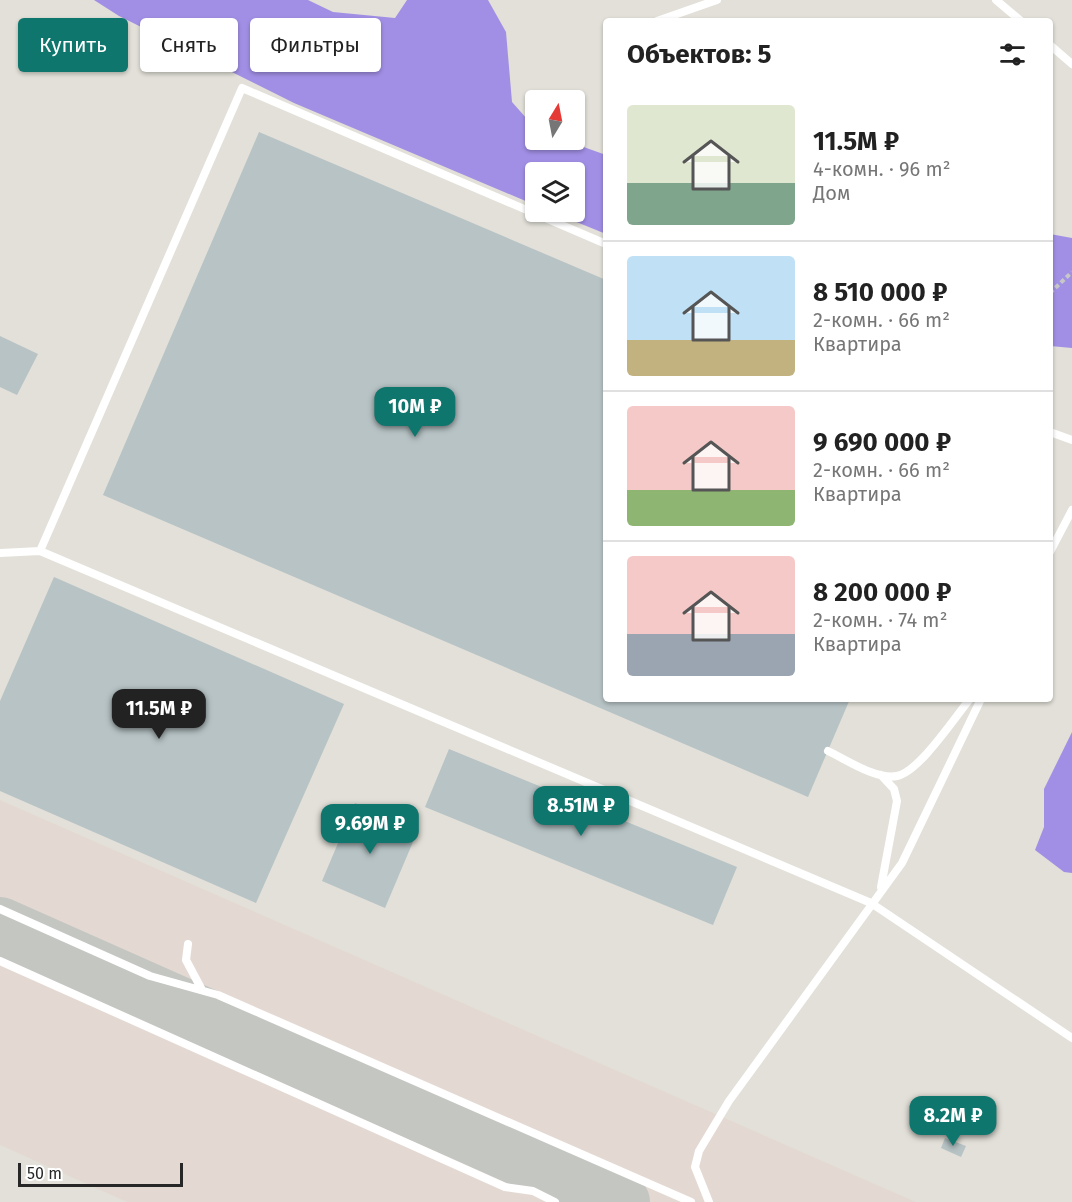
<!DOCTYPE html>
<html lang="ru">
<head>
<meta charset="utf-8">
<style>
  :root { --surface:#fff; --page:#f6f6f6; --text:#222; --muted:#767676; --line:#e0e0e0; --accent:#0f766e }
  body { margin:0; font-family:"Fira Sans",sans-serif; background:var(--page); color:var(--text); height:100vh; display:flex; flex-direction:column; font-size:22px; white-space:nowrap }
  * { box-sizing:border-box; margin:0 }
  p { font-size:20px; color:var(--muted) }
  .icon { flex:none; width:33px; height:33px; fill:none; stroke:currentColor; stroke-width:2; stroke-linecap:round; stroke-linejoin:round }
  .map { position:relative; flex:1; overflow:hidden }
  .drawer { position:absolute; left:603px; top:18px; width:450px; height:684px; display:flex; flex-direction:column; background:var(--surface); border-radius:6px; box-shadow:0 2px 4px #0004 }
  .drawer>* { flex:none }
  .guide { position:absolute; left:18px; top:18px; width:495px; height:54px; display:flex; gap:12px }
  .needle { width:39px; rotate:10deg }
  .tools { position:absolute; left:525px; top:90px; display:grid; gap:12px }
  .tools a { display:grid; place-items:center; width:60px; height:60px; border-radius:6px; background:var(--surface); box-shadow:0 2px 4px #0004; font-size:30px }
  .scale { position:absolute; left:18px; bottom:15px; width:165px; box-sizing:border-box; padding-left:6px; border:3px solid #272727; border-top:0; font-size:16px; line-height:21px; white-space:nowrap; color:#272727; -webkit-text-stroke:4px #fff; paint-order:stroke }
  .price { position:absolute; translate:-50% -51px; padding:0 14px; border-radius:12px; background:var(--accent); color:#fff; font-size:20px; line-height:39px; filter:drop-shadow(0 2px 3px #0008) }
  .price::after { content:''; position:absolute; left:50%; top:36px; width:18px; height:14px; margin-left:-9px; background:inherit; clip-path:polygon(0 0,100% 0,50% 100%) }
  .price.active { background:#222; color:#fff }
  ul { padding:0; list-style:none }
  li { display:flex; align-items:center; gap:18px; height:150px; padding:0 24px }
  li+li { border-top:2px solid var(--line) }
  li span { display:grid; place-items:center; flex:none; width:168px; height:120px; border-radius:6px; color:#555 }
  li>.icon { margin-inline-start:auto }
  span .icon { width:72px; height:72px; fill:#fffc; stroke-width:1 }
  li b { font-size:26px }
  h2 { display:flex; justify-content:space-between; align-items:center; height:72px; padding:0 24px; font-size:26px }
  .pill { padding:0 21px; border-radius:6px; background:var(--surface); box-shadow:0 2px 4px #0004; font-size:21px; line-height:54px }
  .pill.active { background:var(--accent); color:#fff }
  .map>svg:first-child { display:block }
  .industrial { fill:#e2e0d8; fill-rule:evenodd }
  .airport { fill:#e3d9d2 }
  .green { fill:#a18fe5 }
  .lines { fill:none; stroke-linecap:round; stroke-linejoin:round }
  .taxiway { stroke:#c4c6c2; stroke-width:58 }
  .building { fill:#b7c3c5 }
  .path { stroke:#c7c7c7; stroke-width:4; stroke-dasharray:4.5 3; stroke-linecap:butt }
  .lane { stroke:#fff; stroke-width:8 }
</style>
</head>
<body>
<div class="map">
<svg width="1072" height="1202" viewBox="0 0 1072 1202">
  <rect width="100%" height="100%" fill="#d7e8eb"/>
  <path class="industrial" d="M0,0h1072v1202h-1072zM606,21h444v678h-444zM536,100h38v40h-38zM536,172h38v40h-38z"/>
  <path class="airport" d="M0,800l916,402h-789l-127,-57z"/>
  <path class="green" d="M94,0h214l25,12 62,6 12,-18h81l18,32 6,70 23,26 1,12h28l42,15v79l-54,-22h22v-40h-38l-1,33 -241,-102 -175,-87z
    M1050,234l22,4v110l-22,-2z
    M1072,732v141l-8,-1 -29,-22 9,-23v-38z"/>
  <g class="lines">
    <path class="taxiway" d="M0,926l621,276"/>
  </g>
  <path class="building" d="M259,132l347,148v419h244l-42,98 -705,-302z
    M0,336l38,18 -21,41 -17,-8z
    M54,577l290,127 -88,199 -256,-112v-90z
    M449,749l288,118 -24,58 -288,-118z
    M355,803l63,27 -33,78 -63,-27z
    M945,1138l21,8 -5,11 -20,-9z"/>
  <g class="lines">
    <path class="path" d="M1050,293l22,-21"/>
    <path class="lane" d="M996,0l25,21
      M657,21l60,-21
      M1050,45l22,19
      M1050,432l22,8
      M40,551l202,-463 364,156
      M1050,552l22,-42
      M0,553l40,-2 831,352 201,135
      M828,751c19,9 48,29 69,25 22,-4 58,-59 73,-77
      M881,775l13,14 3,12 -16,86
      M0,909l150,67 68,19 473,207
      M188,944l-2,16 16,30
      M0,961l505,226 28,4 22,11
      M709,1202l-14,-35 4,-16 30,-50 173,-238 79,-164"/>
  </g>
</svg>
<div class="tools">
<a><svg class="needle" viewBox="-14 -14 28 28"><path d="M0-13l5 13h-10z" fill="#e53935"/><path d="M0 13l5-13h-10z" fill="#767676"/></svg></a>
<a><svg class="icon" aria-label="layers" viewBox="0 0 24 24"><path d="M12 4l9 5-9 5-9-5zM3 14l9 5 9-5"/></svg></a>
</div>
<div class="scale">50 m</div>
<b class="price" style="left:415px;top:438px">10M ₽</b>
<b class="price active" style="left:159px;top:740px">11.5M ₽</b>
<b class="price" style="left:581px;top:837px">8.51M ₽</b>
<b class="price" style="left:370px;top:855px">9.69M ₽</b>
<b class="price" style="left:953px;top:1147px">8.2M ₽</b>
<div class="guide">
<a class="pill active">Купить</a>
<a class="pill">Снять</a>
<a class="pill">Фильтры</a>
</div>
<section class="drawer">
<h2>Объектов: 5<svg class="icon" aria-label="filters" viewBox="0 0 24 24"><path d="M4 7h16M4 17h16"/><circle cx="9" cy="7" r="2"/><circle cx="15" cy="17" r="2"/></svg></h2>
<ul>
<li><span style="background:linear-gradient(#dfe7d0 65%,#7fa58c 0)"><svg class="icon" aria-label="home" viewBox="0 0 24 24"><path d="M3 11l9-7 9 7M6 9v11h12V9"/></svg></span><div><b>11.5M ₽</b><p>4-комн. · 96 m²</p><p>Дом</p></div></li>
<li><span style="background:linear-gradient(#bfe0f5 70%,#c2b280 0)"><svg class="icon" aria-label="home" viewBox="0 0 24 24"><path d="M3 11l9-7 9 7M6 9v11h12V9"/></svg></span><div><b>8 510 000 ₽</b><p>2-комн. · 66 m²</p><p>Квартира</p></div></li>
<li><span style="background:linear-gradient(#f6c9c9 70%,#8fb573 0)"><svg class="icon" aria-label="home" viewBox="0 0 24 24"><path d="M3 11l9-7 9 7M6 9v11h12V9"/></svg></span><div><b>9 690 000 ₽</b><p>2-комн. · 66 m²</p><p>Квартира</p></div></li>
<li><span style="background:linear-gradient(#f6c9c9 65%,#9aa5b1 0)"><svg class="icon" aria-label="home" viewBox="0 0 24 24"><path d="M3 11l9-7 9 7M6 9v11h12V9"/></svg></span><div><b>8 200 000 ₽</b><p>2-комн. · 74 m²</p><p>Квартира</p></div></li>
</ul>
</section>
</div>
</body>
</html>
